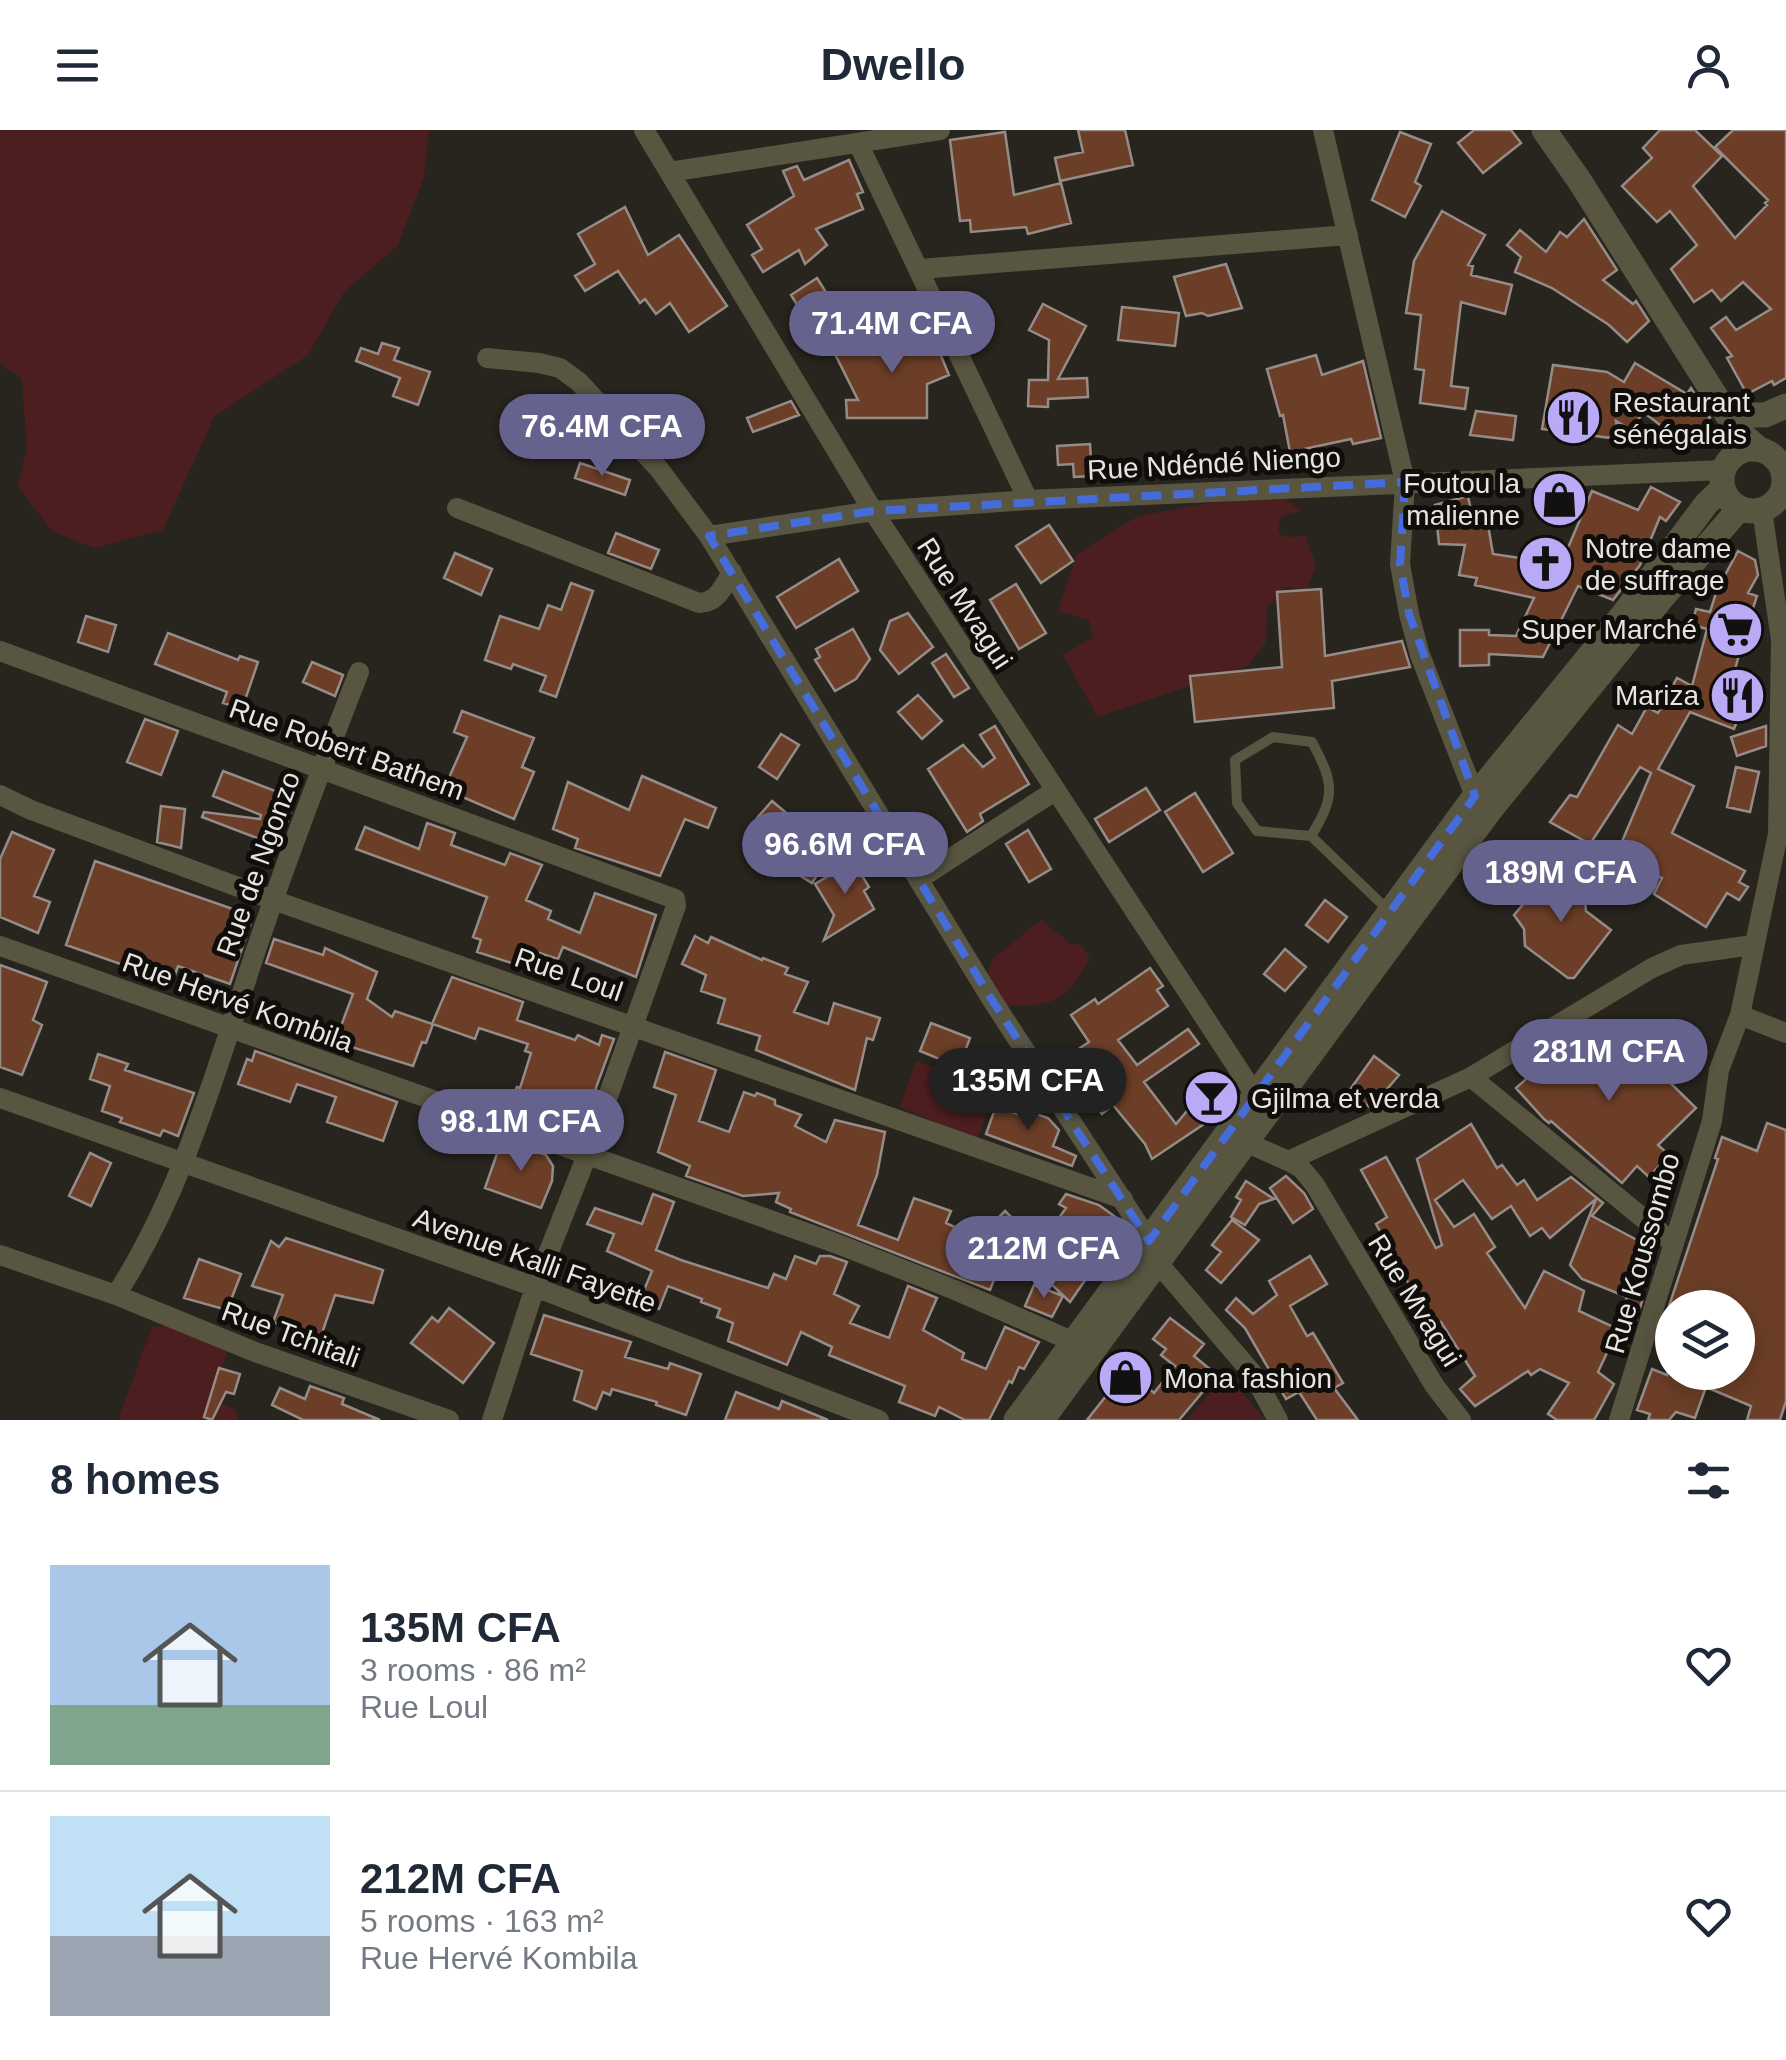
<!DOCTYPE html>
<html lang="en">
<head>
<meta charset="utf-8">
<style>
  :root { --surface:#fff; --page:#f6f6f7; --text:#1f2937; --muted:#747a83; --line:#e0e1e3; --accent:#65638d }
  body { margin:0; font-family:Helvetica,sans-serif; background:var(--page); color:var(--text); height:100vh; display:flex; flex-direction:column; font-size:38px; white-space:nowrap }
  * { box-sizing:border-box; margin:0 }
  p { font-size:32px; color:var(--muted) }
  .icon { flex:none; width:55px; height:55px; fill:none; stroke:currentColor; stroke-width:2; stroke-linecap:round; stroke-linejoin:round }
  .map { position:relative; height:1290px; overflow:hidden }
  .panel { display:flex; flex-direction:column; background:var(--surface); flex:1 }
  .panel>* { flex:none }
  .fabs { position:absolute; left:1655px; top:1160px; display:grid; gap:20px }
  .fabs a { display:grid; place-items:center; width:100px; height:100px; border-radius:50%; background:var(--surface); box-shadow:0 5px 25px #0003; font-size:50px }
  .price { position:absolute; translate:-50% -85px; padding:0 22px; border-radius:35px; background:var(--accent); color:#fff; font-size:32px; line-height:65px; filter:drop-shadow(0 2px 5px #0008) }
  .price::after { content:''; position:absolute; left:50%; top:60px; width:30px; height:22px; margin-left:-15px; background:inherit; clip-path:polygon(0 0,100% 0,50% 100%) }
  .price.selected { background:#222; color:#fff }
  ul { padding:0; list-style:none }
  li { display:flex; align-items:center; gap:30px; height:250px; padding:0 50px }
  li+li { border-top:2px solid var(--line) }
  li span { display:grid; place-items:center; flex:none; width:280px; height:200px; border-radius:0px; color:#555 }
  li>.icon { margin-inline-start:auto }
  span .icon { width:120px; height:120px; fill:#fffc; stroke-width:1 }
  li b { font-size:42px }
  h2 { display:flex; justify-content:space-between; align-items:center; height:120px; padding:0 50px; font-size:42px }
  header { display:flex; justify-content:space-between; align-items:center; height:130px; padding:0 50px; background:var(--surface); font-size:45px; font-weight:800 }
  .map>svg:first-child { display:block }
  .green { fill:#4d1e20 }
  .building { fill:#6c3e27; stroke:#958c88; stroke-width:2.5 }
  .lines { fill:none; stroke-linecap:round; stroke-linejoin:round }
  .service { stroke:#585641; stroke-width:10 }
  .minor { stroke:#585641; stroke-width:20 }
  .tertiary { stroke:#585641; stroke-width:25 }
  .marked { fill:none; stroke:#466cda; stroke-width:8; stroke-dasharray:20 12; stroke-linejoin:round }
  .labels { text-anchor:middle; stroke-width:10; stroke-linejoin:round; paint-order:stroke }
  .poi-label { font-size:28px; fill:#e8e5e1; stroke:#0f0e0b; text-anchor:start }
  .street-label { font-size:28px; fill:#e8e5e1; stroke:#0f0e0b }
</style>
</head>
<body>
<header><svg class="icon" aria-label="menu" viewBox="0 0 24 24"><path d="M4 6h16M4 12h16M4 18h16"/></svg>Dwello<svg class="icon" aria-label="person" viewBox="0 0 24 24"><circle cx="12" cy="8" r="4"/><path d="M4 21q1-7 8-7t8 7"/></svg></header>
<div class="map">
<svg width="1786" height="1290" viewBox="0 0 1786 1290">
  <rect width="100%" height="100%" fill="#28241e"/>
  <path class="green" d="M0,0h429l-5,47 -26,68 -54,47 -36,63 -94,62 -51,113 -68,18 -42,-16 -36,-46 10,-36 -5,-71 -22,-15z
    M1277,361l24,20 -20,5 -3,16 7,5 21,-1 10,30 -10,24 -22,-3 -6,13 -11,6 -1,36 -18,24 -150,51 -35,-62 30,-18 -4,-17 -31,-9 19,-57 61,-38z
    M1041,790l30,24 10,1 9,13c-25,44 -36,49 -87,48l-16,-31 6,-16z
    M916,931l79,29 -18,50 -77,-33z
    M177,1194l53,21 -19,53 26,13 1,9h-120l34,-93z
    M1227,1244l38,46h-78l2,-3z"/>
  <path class="building" d="M1078,0h47l8,35 -73,16 -5,-23 28,-6z
    M1474,0h37l10,13 -38,30 -25,-30z
    M1660,0h35l27,26 -29,30 42,52 32,-33 -2,-2 3,-3 -53,-53 18,-17h53v248l-12,7 -2,-4 -25,13 -20,-36 5,-2 -21,-28 15,-11 10,13 35,-21 -28,-27 -22,19 -9,-11 -18,12 -23,-33 26,-24 -27,-34 -13,11 -35,-36 30,-28 -9,-10z
    M1005,2l9,63 47,-12 10,40 -43,11 -2,-7 -55,5 -1,-12 -10,1 -10,-81z
    M1400,2l31,12 -16,38 6,4 -16,31 -33,-17z
    M849,30l14,32 -6,2 6,15 -47,20 11,16 -22,19 -6,-14 -36,22 -11,-17 10,-6 -15,-24 47,-29 -11,-25 14,-5 7,14z
    M625,77l23,48 31,-20 48,71 -38,26 -19,-29 -14,11 -11,-15 -5,4 -22,-32 -33,20 -10,-15 20,-12 -17,-30z
    M1442,81l43,24 -17,30 5,1 -2,9 41,10 -7,29 -44,-12 -10,84 17,2 -3,21 -45,-6 4,-33 -9,-1 6,-54 -15,-2 8,-52z
    M1584,89l33,51 -14,10 30,24 3,-3 13,20 -22,21 -18,-17 -57,-37 -37,-16 6,-15 -14,-12 13,-15 26,22 14,-20 7,5z
    M1226,134l16,44 -34,8 -6,-3 -16,3 -12,-39z
    M817,148l17,27 -26,17 -17,-27z
    M1043,174l43,22 -28,53 29,-1 1,19 -40,2v8l-20,-1 1,-26h19l1,-40 -20,-10z
    M1122,177l57,6 -4,33 -57,-6z
    M927,192l22,53 -22,9v34h-80l-1,-18h12l-24,-48 33,-16 8,16 34,-14 -3,-8z
    M382,213l17,5 -5,12 36,12 -12,33 -25,-9 7,-18 -44,-17 5,-13 17,6z
    M1316,225l6,20 41,-14 18,77 -28,6 -2,-5 -61,13 -7,-37 -3,1 -13,-47z
    M1635,233l52,31 4,-6 19,30 -22,28 -45,-34 -11,18 -16,-9 2,18 -76,-10 11,-64 54,7 17,10z
    M791,271l8,14 -46,17 -6,-14z
    M1476,281l40,5 -3,24 -43,-5z
    M1090,314l2,32 -18,1 -1,-13 -15,1 -1,-19z
    M580,333l50,17 -5,15 -50,-17z
    M1651,357l29,15 -14,19 -6,-4 -20,48 -27,35 -35,-14 -35,71 -54,-3v11l-29,1v-36h29v5l27,1 18,-38 -59,-13 2,-7 -18,-3 6,-30 -26,-1 -4,-39 33,-9 5,25 14,-2 6,35 27,4 1,-4 41,8 30,-71 46,19z
    M1049,395l24,36 -32,22 -25,-37z
    M616,403l43,17 -8,19 -43,-16z
    M1738,421l17,9 3,15 -10,18 9,3 -9,27 8,2 -5,16 -8,-2 -14,54 17,7 -12,29 -44,-17 -32,57 36,17 -22,47 73,38 -6,11 9,5 -9,13 -12,-7 -21,34 -52,-33 8,-16 -47,-20 36,-85 -11,-6 -50,77 -40,-22 20,-27 7,2 41,-72 14,9 15,-27 11,6 19,-35 15,8 15,-57 -15,-4 4,-16 14,3 7,-22z
    M455,423l37,16 -11,26 -37,-17z
    M839,429l19,32 -62,37 -19,-31z
    M571,453l22,8 -37,106 -16,-6 6,-15 -33,-12 -2,5 -26,-9 15,-44 39,13 9,-24 13,5z
    M1016,454l30,49 -27,16 -29,-49z
    M1321,459l4,67 77,-15 8,26 -78,14 2,27 -139,14 -5,-46 92,-9 -5,-75z
    M908,483l25,34 -34,27 -19,-24 10,-29z
    M86,486l30,9 -8,27 -30,-10z
    M853,499l17,30 -14,20 -21,12 -20,-31 5,-3 -4,-8z
    M168,503l70,27 2,-4 18,6 -16,47 -19,-6 4,-11 -72,-28z
    M946,524l23,34 -15,9 -22,-34z
    M312,532l31,13 -8,21 -32,-14z
    M918,565l24,26 -20,18 -24,-27z
    M462,581l72,27 -12,29 12,5 -20,47 -70,-30 23,-52 -13,-5z
    M145,589l33,12 -17,44 -34,-13z
    M995,596l34,58 -49,30 3,7 -16,11 -39,-63 35,-24 20,22 12,-9 -15,-23z
    M1766,596v20l-29,10 -6,-19z
    M781,604l18,11 -22,34 -18,-12z
    M1736,637l23,5 -9,40 -23,-5z
    M223,641l73,28 -18,47 -76,-29 2,-5 56,7 1,-4 -48,-19z
    M642,646l74,32 -8,20 -23,-9 -25,57 -85,-28 3,-9 -25,-10 15,-47 61,28z
    M1146,658l14,22 -51,32 -14,-23z
    M1195,663l38,60 -30,19 -38,-60z
    M772,671l19,16 -16,18 -18,-17z
    M161,676l24,3 -4,39 -24,-6z
    M823,688l22,13 -33,52 -23,-14z
    M427,693l28,10 -4,12 54,20 5,-12 32,12 -16,35 25,11 -3,8 32,14 15,-40 61,22 -20,62 -73,-30 -5,12 -34,-11 -6,17 -41,-13 4,-12 -8,-3 14,-40 -131,-48 9,-22 54,22z
    M1028,700l23,39 -22,13 -23,-38z
    M12,702l42,18 -20,46 16,6 -12,31 -38,-16v-58z
    M95,731l158,55 -23,68 -52,-18 -3,9 -23,-9 -3,8 -83,-29z
    M853,731l16,26 -5,4 10,18 -50,31 10,-25 -19,-31z
    M1555,737l29,26 2,18 25,19 -37,48h-6l-43,-32 -1,-17 -10,-14z
    M1325,770l22,17 -19,25 -22,-17z
    M695,806l13,7 3,-6 51,23 1,-2 25,10 -3,6 23,8 -14,30 34,12 6,-21 46,15 -7,22 -6,-2 -12,52 -99,-40 4,-14 -42,-13 7,-24 -24,-8 5,-16 -24,-11z
    M274,809l49,16 2,-7 52,24 -10,27 25,18 3,-6 37,13 20,-47 71,25 -6,18 58,20 3,-5 21,10 3,-10 12,4 -28,76 -54,-20 -6,15 -16,-6 7,-17 3,1 11,-35 -6,-2 3,-7 -49,-16 -4,11 -42,-15 -7,19 -4,-1 -9,24 -78,-24 18,-48 -87,-31z
    M1285,819l21,18 -21,24 -21,-17z
    M0,835l47,17 -14,38 9,5 -20,50 -22,-8z
    M1150,838l13,18 -6,4 11,16 -50,34 19,25 51,-36 11,15 -55,38 32,42 38,-45 17,14 -24,29 -55,37 -7,-15 -32,-39 -11,9 -17,-22 -9,6 -22,-33 35,-23 -18,-27 24,-16 3,5z
    M931,893l39,15 -11,29 -39,-16z
    M1599,899l22,25 17,-16 16,18 -6,5 48,47 -38,37 11,10 -20,22 -12,-11 -15,17 -71,-62 -2,2 -5,-4 -28,-31 42,-37 11,5z
    M255,921l142,51 -14,39 -56,-19 9,-25 -39,-13 -7,18 -52,-18 9,-25 5,2z
    M665,922l51,18 -17,51 30,11 15,-40 11,4 2,-3 18,7v5l26,10 -6,11 31,16 9,-22 50,12 -8,43 -19,50 40,15 16,-42 37,13 -5,12 29,14 -10,20 33,13 -8,20 -200,-78 1,-3 -15,-7 3,-9 -36,3 -57,-20 4,-10 -32,-14 18,-57 -22,-8z
    M98,924l30,10 -3,6 69,23 -16,43 -15,-6 -3,6 -40,-14 2,-4 -20,-7 8,-25 -20,-7z
    M1374,926l25,19 -28,33 -22,-17z
    M996,976l24,9 2,-6 26,9 11,12 -6,16 23,10 -4,10 -86,-32z
    M1767,993l19,7v271l-6,19h-33l4,-14 -45,-19 -11,31 -19,-6 -7,8h-21l2,-6 -13,-4 15,-41 15,6 1,-3h70v-64h-67l1,17 -4,11 -8,-3 58,-174 -3,-1 7,-21 35,14z
    M1471,994l26,44 5,-3 15,20 7,-5 13,20 34,-23 32,26 -11,13 56,30 -10,15 4,2 -12,30 13,5 -8,26 -16,-6 8,-21 -45,-18 -12,-14 26,-66 -46,39 -8,-10 -12,8 -19,-30 -19,13 -29,-39 -28,20 19,27 20,-13 21,33 -8,6 38,55 19,-37 40,20 -5,20 39,18 -20,43 16,12 -20,36h-37l-9,-6 21,-31 -29,-14 -9,6 -3,-4 -53,35 -15,-17 15,-13 -34,-54 -8,6 -57,-104 11,-7 -26,-47 25,-13 50,91 6,-3 -25,-86z
    M502,1009l44,16 7,11 -1,15 -11,27 -56,-20z
    M90,1023l21,10 -20,43 -22,-10z
    M1286,1046l18,17 9,16 -20,14 -23,-35z
    M1246,1051l28,18 -15,5 -14,21 -14,-8 10,-17 -5,-3z
    M653,1064l21,8 -18,48 25,10 87,28 6,-14 12,5 9,-23 21,8 4,-8h10l17,6 -13,32 25,12 -9,17 39,15 19,-52 29,12 -14,32 41,23 -2,6 24,10 19,-42 34,15 -15,27 -5,-2 -7,16 -3,-2 -20,39h-24l-26,-13 -4,9 -36,-14 6,-16 -76,-31 3,-8 -31,-15 -14,33 -59,-24 5,-18 -16,-6 3,-8 -19,-7 1,-3 -34,-13 -9,23 -20,-7 13,-31 -45,-20 7,-17 -27,-10 8,-16 47,16z
    M1066,1064l33,11 19,14 12,18 -25,34 -20,-15 8,-14 -34,-24 7,-10 -7,-4z
    M1005,1081l20,19 -15,15 -20,-19z
    M1232,1090l27,20 -38,43 -15,-13 15,-18 -9,-7z
    M286,1108l97,32 -10,33 -38,-8 -17,50 -15,-6 2,-6 -32,-11 10,-27 -31,-9 19,-45 8,6z
    M1310,1126l17,28 -37,22 17,30 6,-3 30,50 -9,5 24,32h-41l-18,-28 -13,7 -41,-71 -19,-18 10,-12 17,16 24,-19 -8,-14z
    M199,1129l42,15 -14,36 -43,-12z
    M1057,1130l33,13 -20,29 -22,-21z
    M1034,1155l29,11 -11,21 -27,-11z
    M449,1178l45,35 -31,40 -52,-40 21,-26 6,5z
    M544,1185l87,27 -6,15 43,12 2,-6 31,11 -15,41 -30,-10 1,-3 -45,-13 -2,6 -7,-3 -7,17 -22,-9 8,-29 -51,-17z
    M1170,1188l34,26 -10,12 23,19 -38,45h-92l30,-38 -5,-4 10,-12 32,27 21,-27 -14,-11 5,-6 -13,-10z
    M219,1238l21,6 -6,20 -8,-2 -14,28 -8,-3z
    M310,1256l34,12 -2,6 38,16h-77l-31,-15 8,-17 25,11z
    M736,1262l43,17 3,-8 46,19h-103z"/>
  <g class="lines">
    <path class="service" d="M1311,706c25,-40 23,-53 1,-94l-39,-5 -38,23 2,43 20,28 54,5 78,75"/>
    <path class="minor" d="M644,0l229,381 383,585
      M1323,0l82,352 -5,82 9,50 11,41 55,141
      M859,15l169,355
      M669,42l271,-42
      M920,139l428,-34
      M487,228l52,5 21,5 19,14 80,87 50,67 283,464 157,241
      M457,378l242,95c18,0 25,-17 33,-31
      M709,406l164,-25 155,-11 695,-30
      M0,521l675,248 1,7 -89,249 -52,132 -43,133
      M0,665l31,15 242,90 850,299
      M919,749l137,-89
      M0,816l835,297 120,47 119,52
      M1740,885l46,18
      M1471,947l201,165
      M0,968l535,189 344,133
      M1245,1012l43,19 183,-84 181,-109 29,-13 72,-10
      M1288,1031l13,7 14,17 119,200 27,35
      M0,1125l116,40 139,57 194,68
      M1158,1133l95,111 25,46
      M116,1165c67,-104 101,-228 140,-345 32,-94 67,-186 103,-278
      M1619,1290l93,-299 7,-51 21,-55 38,-181 3,-194 -19,-130"/>
    <path class="tertiary" d="M1544,0l35,50 158,250 22,19
      M1729,285h36l21,-9
      M1722 350a31 31 0 1 1 62 0a31 31 0 1 1-62 0Z
      M1016,1290l459,-624 147,-180 85,-113 16,-15
      M1042,1290l446,-607 174,-215 78,-90"/>
  </g>
  <path class="marked" d="M1405,352l-5,82 9,50 66,182 -326,445 -157,-241 -283,-464 164,-25z"/>
  <defs>
    <symbol id="restaurant-disc" viewBox="-11 -11 22 22"><circle r="9.5" fill="#baaaf6" stroke="#0f0e0b"/><path d="M-5-6h1v4h1v-4h1v4h1v-4h1v5L-1.5 .5V6h-2V.5L-5-1ZM5-6V6H3V1.5H1.5Q1.5-4 5-6Z" fill="#111"/></symbol>
    <symbol id="shop-disc" viewBox="-11 -11 22 22"><circle r="9.5" fill="#baaaf6" stroke="#0f0e0b"/><path d="M-5-2.5h2.3a2.7 3.5 0 0 1 5.4 0H5L5.5 6h-11ZM-1.5-2.5h3a1.5 2.3 0 0 0-3 0Z" fill="#111"/></symbol>
    <symbol id="church-disc" viewBox="-11 -11 22 22"><circle r="9.5" fill="#baaaf6" stroke="#0f0e0b"/><path d="M-1.2-6h2.4v3.5h3.3v2.4h-3.3V6h-2.4V-.1h-3.3v-2.4h3.3Z" fill="#111"/></symbol>
    <symbol id="supermarket-disc" viewBox="-11 -11 22 22"><circle r="9.5" fill="#baaaf6" stroke="#0f0e0b"/><path d="M-6-5.5h2.5l.6 2H6L4.5 2H-2.5L-4.4-4H-6ZM-1.5 3.2a1.3 1.3 0 1 0 .1 0ZM3 3.2a1.3 1.3 0 1 0 .1 0Z" fill="#111"/></symbol>
    <symbol id="bar-disc" viewBox="-11 -11 22 22"><circle r="9.5" fill="#baaaf6" stroke="#0f0e0b"/><path d="M-6-5H6L.8 .8V4.5H3.5V6h-7V4.5H-.8V.8Z" fill="#111"/></symbol>
  </defs>
  <g fill-rule="evenodd">
    <use href="#restaurant-disc" x="1542" y="256" width="63" height="63"/>
    <use href="#shop-disc" x="1528" y="338" width="63" height="63"/>
    <use href="#church-disc" x="1514" y="402" width="63" height="63"/>
    <use href="#supermarket-disc" x="1704" y="468" width="63" height="63"/>
    <use href="#restaurant-disc" x="1706" y="534" width="63" height="63"/>
    <use href="#bar-disc" x="1180" y="936" width="63" height="63"/>
    <use href="#shop-disc" x="1094" y="1216" width="63" height="63"/>
  </g>
  <g class="labels">
    <g class="poi-label">
      <text x="1613" y="282">Restaurant<tspan x="1613" dy="32">sénégalais</tspan></text>
      <text x="1520" y="363" text-anchor="end">Foutou la<tspan x="1520" dy="32">malienne</tspan></text>
      <text x="1585" y="428">Notre dame<tspan x="1585" dy="32">de suffrage</tspan></text>
      <text x="1697" y="509" text-anchor="end">Super Marché</text>
      <text x="1699" y="575" text-anchor="end">Mariza</text>
      <text x="1251" y="978">Gjilma et verda</text>
      <text x="1164" y="1258">Mona fashion</text>
    </g>
    <g class="street-label">
      <text transform="translate(1214 333) rotate(-3)" y="10">Rue Ndéndé Niengo</text>
      <text transform="translate(965 473) rotate(57)" y="10">Rue Mvagui</text>
      <text transform="translate(347 619) rotate(20)" y="10">Rue Robert Bathem</text>
      <text transform="translate(258 734) rotate(-70)" y="10">Rue de Ngonzo</text>
      <text transform="translate(569 844) rotate(19)" y="10">Rue Loul</text>
      <text transform="translate(238 872) rotate(20)" y="10">Rue Hervé Kombila</text>
      <text transform="translate(1642 1123) rotate(-74)" y="10">Rue Koussombo</text>
      <text transform="translate(535 1130) rotate(20)" y="10">Avenue Kalli Fayette</text>
      <text transform="translate(1415 1170) rotate(58)" y="10">Rue Mvagui</text>
      <text transform="translate(291 1204) rotate(20)" y="10">Rue Tchitali</text>
    </g>
  </g>
</svg>
<div class="fabs">
<a><svg class="icon" aria-label="layers" viewBox="0 0 24 24"><path d="M12 4l9 5-9 5-9-5zM3 14l9 5 9-5"/></svg></a>
</div>
<b class="price" style="left:892px;top:246px">71.4M CFA</b>
<b class="price" style="left:602px;top:349px">76.4M CFA</b>
<b class="price" style="left:845px;top:767px">96.6M CFA</b>
<b class="price" style="left:1561px;top:795px">189M CFA</b>
<b class="price" style="left:1609px;top:974px">281M CFA</b>
<b class="price selected" style="left:1028px;top:1003px">135M CFA</b>
<b class="price" style="left:521px;top:1044px">98.1M CFA</b>
<b class="price" style="left:1044px;top:1171px">212M CFA</b>
</div>
<section class="panel">
<h2>8 homes<svg class="icon" aria-label="filters" viewBox="0 0 24 24"><path d="M4 7h16M4 17h16"/><circle cx="9" cy="7" r="2"/><circle cx="15" cy="17" r="2"/></svg></h2>
<ul>
<li><span style="background:linear-gradient(#a9c7e8 70%,#7fa58c 0)"><svg class="icon" aria-label="home" viewBox="0 0 24 24"><path d="M3 11l9-7 9 7M6 9v11h12V9"/></svg></span><div><b>135M CFA</b><p>3 rooms · 86 m²</p><p>Rue Loul</p></div><svg class="icon" aria-label="heart" viewBox="0 0 24 24"><path d="M12 20l-8-8c-3-5 5-10 8-4 3-6 11-1 8 4z"/></svg></li>
<li><span style="background:linear-gradient(#bfe0f5 60%,#9aa5b1 0)"><svg class="icon" aria-label="home" viewBox="0 0 24 24"><path d="M3 11l9-7 9 7M6 9v11h12V9"/></svg></span><div><b>212M CFA</b><p>5 rooms · 163 m²</p><p>Rue Hervé Kombila</p></div><svg class="icon" aria-label="heart" viewBox="0 0 24 24"><path d="M12 20l-8-8c-3-5 5-10 8-4 3-6 11-1 8 4z"/></svg></li>
</ul>
</section>
</body>
</html>
